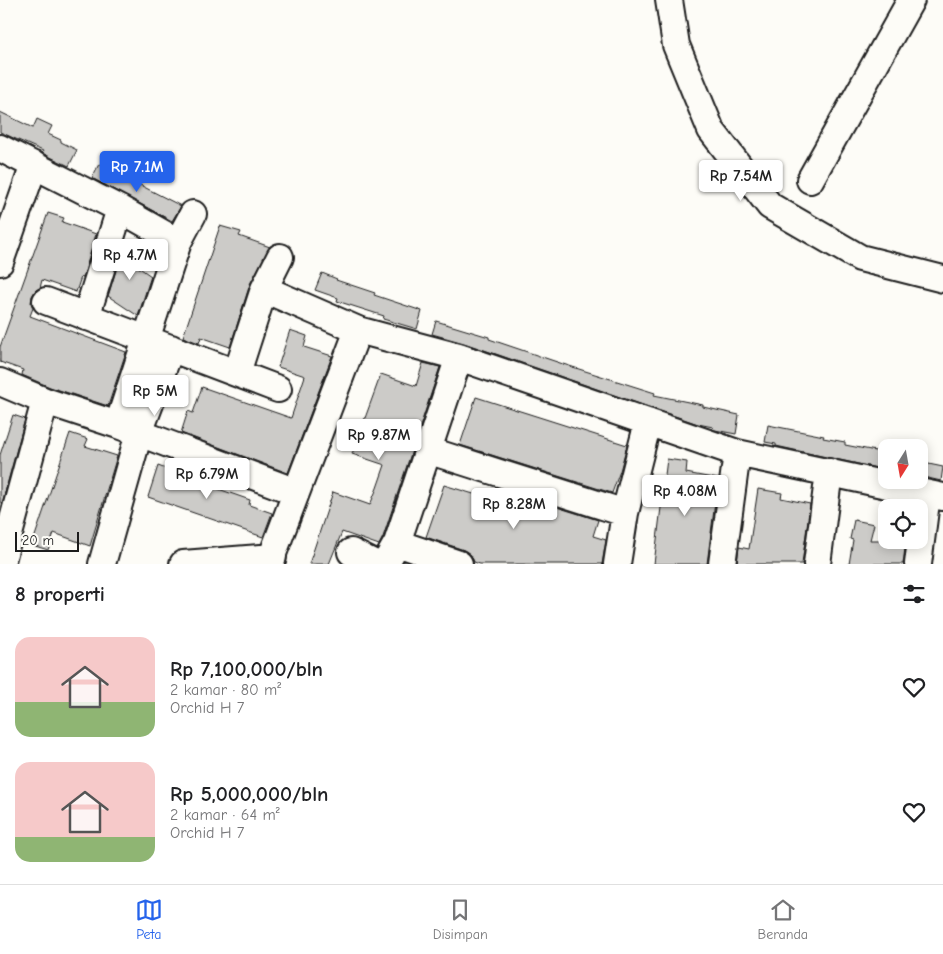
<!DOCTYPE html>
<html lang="id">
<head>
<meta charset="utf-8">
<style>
  :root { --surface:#fff; --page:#f2f2f2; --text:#202124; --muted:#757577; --line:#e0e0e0; --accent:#2563eb }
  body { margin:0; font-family:"Comic Neue",sans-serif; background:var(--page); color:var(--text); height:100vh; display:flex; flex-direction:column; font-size:19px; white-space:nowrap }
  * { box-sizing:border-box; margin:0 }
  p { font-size:16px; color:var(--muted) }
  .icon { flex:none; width:28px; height:28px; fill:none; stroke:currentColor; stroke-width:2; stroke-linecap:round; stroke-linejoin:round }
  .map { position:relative; height:564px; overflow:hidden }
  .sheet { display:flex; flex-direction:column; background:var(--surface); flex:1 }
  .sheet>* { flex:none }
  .needle { width:32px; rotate:191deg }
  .tools { position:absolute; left:878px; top:439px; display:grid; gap:10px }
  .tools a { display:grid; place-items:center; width:50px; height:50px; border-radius:10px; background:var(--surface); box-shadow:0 2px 12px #0003; font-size:25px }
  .scale { position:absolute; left:15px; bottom:12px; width:64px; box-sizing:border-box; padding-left:5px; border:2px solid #1c1c1c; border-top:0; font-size:14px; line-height:18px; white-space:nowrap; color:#1c1c1c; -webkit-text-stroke:4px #fdfcf7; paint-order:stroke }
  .price { position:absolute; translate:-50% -42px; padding:0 11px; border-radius:5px; background:#fff; color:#222; font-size:16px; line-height:32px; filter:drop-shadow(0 1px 2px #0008) }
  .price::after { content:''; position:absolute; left:50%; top:30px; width:15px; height:11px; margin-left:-8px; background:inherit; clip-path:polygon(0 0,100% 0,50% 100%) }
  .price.selected { background:var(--accent); color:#fff }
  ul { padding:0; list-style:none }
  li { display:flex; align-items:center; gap:15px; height:125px; padding:0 15px }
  li span { display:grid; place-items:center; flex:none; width:140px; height:100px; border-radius:15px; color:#555 }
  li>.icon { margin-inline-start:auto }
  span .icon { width:60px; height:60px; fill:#fffc; stroke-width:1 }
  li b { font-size:21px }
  h2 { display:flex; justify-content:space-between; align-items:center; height:60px; padding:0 15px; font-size:21px }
  .tab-bar { display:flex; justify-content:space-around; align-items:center; height:70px; border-top:1px solid var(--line); background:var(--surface); font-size:14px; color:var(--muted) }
  .tab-bar a { display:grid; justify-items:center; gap:2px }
  .tab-bar .selected { color:var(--accent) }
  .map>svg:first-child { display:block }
  .building { fill:#cccbc8; stroke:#1c1c1c }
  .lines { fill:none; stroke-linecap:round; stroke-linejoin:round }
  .minor-casing { stroke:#1c1c1c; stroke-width:30 }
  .minor { stroke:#fdfcf7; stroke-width:26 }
</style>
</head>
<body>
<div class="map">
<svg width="943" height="564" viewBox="0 0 943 564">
  <rect width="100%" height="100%" fill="#fdfcf7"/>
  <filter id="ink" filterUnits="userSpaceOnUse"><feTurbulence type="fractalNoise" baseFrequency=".02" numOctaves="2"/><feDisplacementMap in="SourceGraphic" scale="10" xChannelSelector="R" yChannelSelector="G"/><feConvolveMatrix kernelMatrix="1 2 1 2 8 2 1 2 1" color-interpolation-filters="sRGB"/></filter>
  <g filter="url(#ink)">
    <path class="building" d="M0,112l33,16 4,-9 15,7 -4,8 13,6v2l16,8 -8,16 -27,-13 1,-2 -43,-19z
      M99,164l82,42 -9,15 -80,-43z
      M48,213l16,5 -2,4 34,12 -13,44 -2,-1 -5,15 -34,-12 -2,8 -4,2 -4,6 -1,7 2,5 -3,8 96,36 -18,54 -58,-19 -28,-12 1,-5 -23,-8v-15z
      M220,226l21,6 -2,4 31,11 -20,37 -20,63 -29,-10 -2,6 -16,-6z
      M125,242l16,9 -7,13 17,12 -13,40 -30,-20z
      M322,273l15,6 -1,1 39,13 -1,2 48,16 -5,18 -34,-10 1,-3 -47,-15 1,-3 -23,-8z
      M436,321l53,16v2l74,25 92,29 -1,2 49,10v2l36,8 -3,19 -21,-4 -3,-1 1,-2 -15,-3 -234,-81 -32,-9z
      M290,330l17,6 -3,11 28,9 -44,117 -107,-40 7,-22 5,2 9,-26 89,31 14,-42 -27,-9z
      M423,363l17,4 -57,170 -4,8 -37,-13 -13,32h-20l24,-72 37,13 7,-17 8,-23 -33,-11 29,-80 35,12z
      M476,397l151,48 -7,26 -8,22 -152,-48z
      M13,415l12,4 -23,84 -2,-1v-47z
      M768,425l56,11 -1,2 22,4v3l41,8v17l-110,-24v-2l-11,-2z
      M70,433l18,6 -3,7 32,10 -27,90 -36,-13 -6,17 -16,-5z
      M667,459l20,3 -1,11 32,6 -11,85h-53z
      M172,461l18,7 -3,10 63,22 -1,5 23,8 -9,24 -115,-40 10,-31 11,4z
      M919,462l24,5 -2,14 -22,-5z
      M444,485l46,14h2l4,-11 102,32 -5,16 13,4 -4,24h-122l-6,-2 -3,-7 -7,-5 -38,-13z
      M758,489l24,4 -1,5 29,6 -8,60h-65l2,-17 10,2z
      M854,520l20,4 -4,16h36l-3,24h-54l4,-24 -3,-1z"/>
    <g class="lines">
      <defs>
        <path id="minor" d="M669,0l7,45 35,85 59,76 90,52 83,21
          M0,148l120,61 58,33
          M810,180l101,-180
          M0,262l34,-97
          M264,289l94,41 101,27 278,96 206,44
          M46,301l232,88
          M86,317l34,-108
          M237,373l27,-84 16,-32
          M0,382l45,19 73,24 178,67
          M118,425l60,-183 15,-28
          M427,450l198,63
          M397,543l62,21
          M351,552l24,12
          M1,564l44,-163
          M102,564l37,-131 32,-85
          M183,564l90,-7
          M269,564l89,-234
          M385,564l12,-21 62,-186
          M617,564l8,-51 23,-91
          M722,564l15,-111
          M817,564l12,-92
          M918,564l9,-70"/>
      </defs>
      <use href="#minor" class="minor-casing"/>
      <use href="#minor" class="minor"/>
    </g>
  </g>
</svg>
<div class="tools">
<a><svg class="needle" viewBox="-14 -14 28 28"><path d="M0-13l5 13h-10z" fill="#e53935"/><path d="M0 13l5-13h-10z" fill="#757577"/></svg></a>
<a><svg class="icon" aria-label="locate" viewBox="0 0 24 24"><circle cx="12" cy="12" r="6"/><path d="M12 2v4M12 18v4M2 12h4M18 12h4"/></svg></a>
</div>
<div class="scale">20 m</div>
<b class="price selected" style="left:137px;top:193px">Rp 7.1M</b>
<b class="price" style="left:741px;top:202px">Rp 7.54M</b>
<b class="price" style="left:130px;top:281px">Rp 4.7M</b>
<b class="price" style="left:155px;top:417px">Rp 5M</b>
<b class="price" style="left:379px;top:461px">Rp 9.87M</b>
<b class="price" style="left:207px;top:500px">Rp 6.79M</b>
<b class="price" style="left:685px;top:517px">Rp 4.08M</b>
<b class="price" style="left:514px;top:530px">Rp 8.28M</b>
</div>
<section class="sheet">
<h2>8 properti<svg class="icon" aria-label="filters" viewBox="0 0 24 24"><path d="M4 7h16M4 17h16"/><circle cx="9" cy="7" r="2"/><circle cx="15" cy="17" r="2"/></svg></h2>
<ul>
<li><span style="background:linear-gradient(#f6c9c9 65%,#8fb573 0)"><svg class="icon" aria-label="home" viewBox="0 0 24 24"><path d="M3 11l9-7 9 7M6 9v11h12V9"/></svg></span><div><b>Rp 7,100,000/bln</b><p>2 kamar · 80 m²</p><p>Orchid H 7</p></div><svg class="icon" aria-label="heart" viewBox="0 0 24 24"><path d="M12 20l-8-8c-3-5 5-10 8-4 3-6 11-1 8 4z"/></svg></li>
<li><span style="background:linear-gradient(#f6c9c9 75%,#8fb573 0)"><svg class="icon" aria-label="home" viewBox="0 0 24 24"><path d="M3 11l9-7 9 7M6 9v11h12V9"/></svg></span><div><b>Rp 5,000,000/bln</b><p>2 kamar · 64 m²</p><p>Orchid H 7</p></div><svg class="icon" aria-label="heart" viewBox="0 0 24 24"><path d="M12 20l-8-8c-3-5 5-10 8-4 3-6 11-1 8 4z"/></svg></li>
</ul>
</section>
<nav class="tab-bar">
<a class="selected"><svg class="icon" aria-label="map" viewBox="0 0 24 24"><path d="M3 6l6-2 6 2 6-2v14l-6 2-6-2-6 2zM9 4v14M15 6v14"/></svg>Peta</a>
<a><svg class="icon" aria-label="saved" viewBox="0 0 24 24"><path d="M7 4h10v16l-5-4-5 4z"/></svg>Disimpan</a>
<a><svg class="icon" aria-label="home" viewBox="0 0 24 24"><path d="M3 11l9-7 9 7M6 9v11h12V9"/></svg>Beranda</a>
</nav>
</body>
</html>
